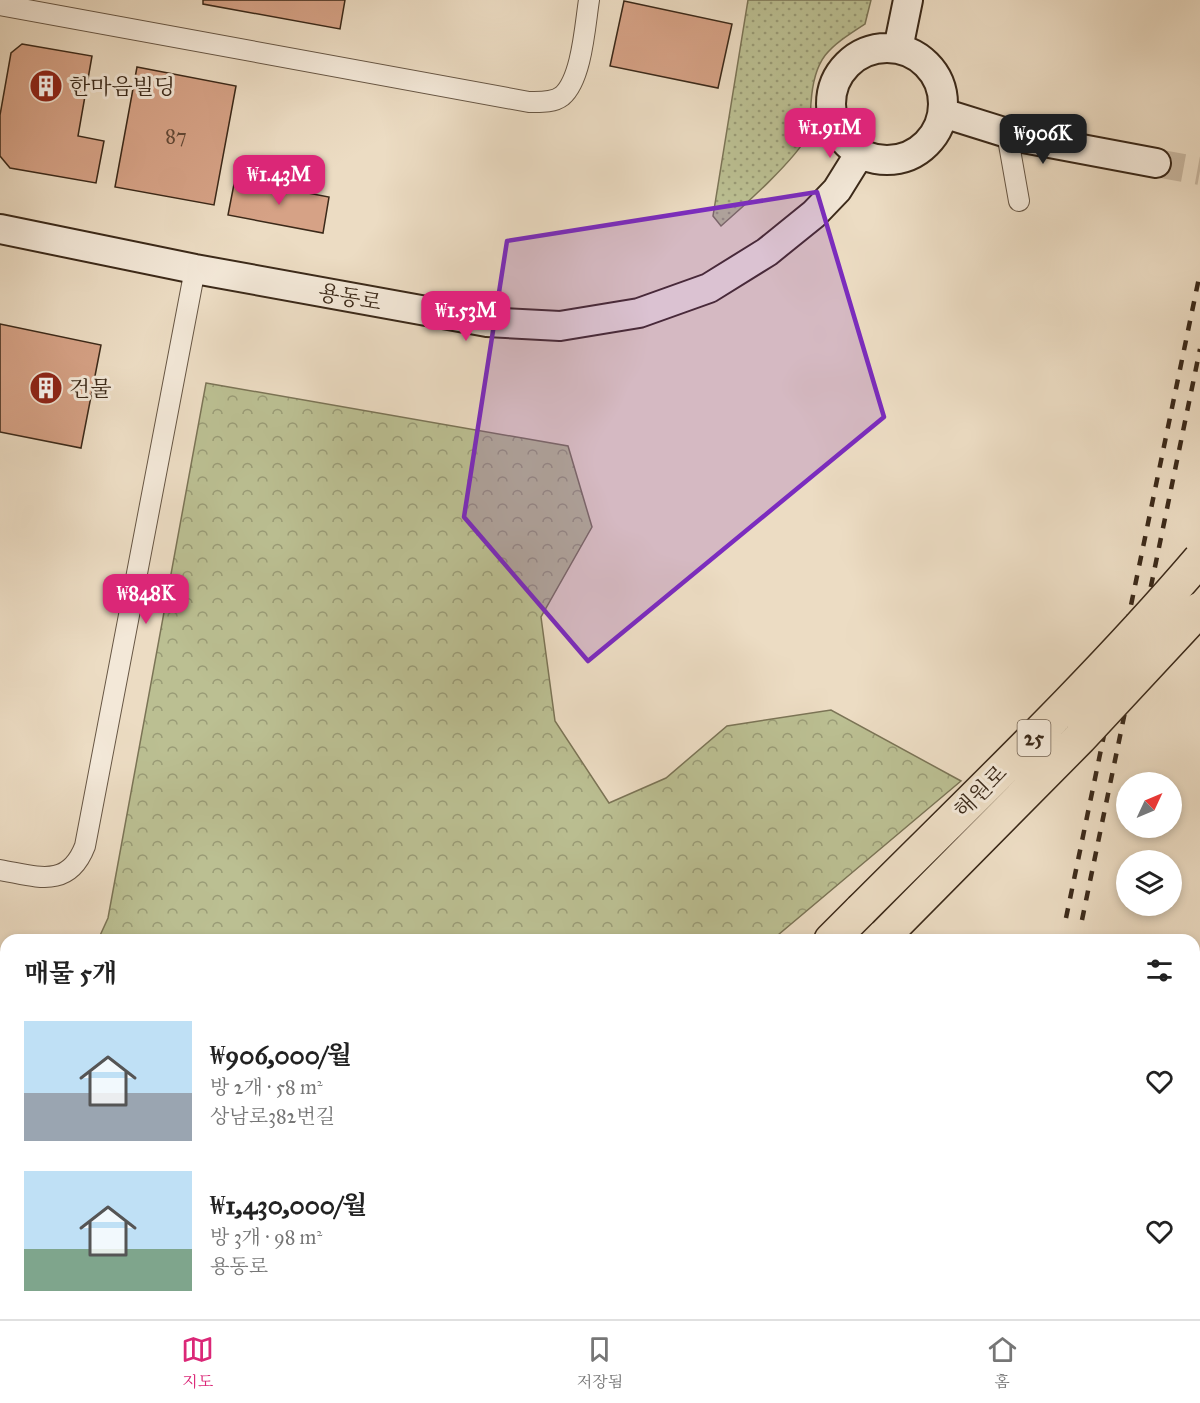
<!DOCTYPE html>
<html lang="ko">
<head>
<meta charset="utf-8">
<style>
  :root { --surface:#fff; --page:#f2f2f2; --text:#222; --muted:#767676; --line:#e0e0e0; --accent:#db2777 }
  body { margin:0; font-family:"IM FELL Great Primer","Noto Serif KR",serif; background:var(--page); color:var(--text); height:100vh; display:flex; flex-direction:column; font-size:22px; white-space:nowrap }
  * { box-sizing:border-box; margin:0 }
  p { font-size:20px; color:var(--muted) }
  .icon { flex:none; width:33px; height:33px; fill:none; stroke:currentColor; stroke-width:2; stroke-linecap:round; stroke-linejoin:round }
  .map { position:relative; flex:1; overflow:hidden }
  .panel { position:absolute; left:0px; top:934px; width:1200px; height:386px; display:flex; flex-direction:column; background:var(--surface); border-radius:18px 18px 0 0; box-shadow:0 3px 9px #0003 }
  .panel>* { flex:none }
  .needle { width:39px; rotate:46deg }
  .buttons { position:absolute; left:1116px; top:772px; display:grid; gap:12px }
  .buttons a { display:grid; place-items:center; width:66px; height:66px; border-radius:50%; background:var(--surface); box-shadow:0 3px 9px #0003; font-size:30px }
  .price { position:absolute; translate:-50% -51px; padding:0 14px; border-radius:12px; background:var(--accent); color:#fff; font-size:20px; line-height:39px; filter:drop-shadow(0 2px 3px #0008) }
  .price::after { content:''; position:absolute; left:50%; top:36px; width:18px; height:14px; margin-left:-9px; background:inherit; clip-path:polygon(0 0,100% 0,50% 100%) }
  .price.on { background:#222; color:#fff }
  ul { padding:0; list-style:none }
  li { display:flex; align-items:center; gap:18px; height:150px; padding:0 24px }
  li span { display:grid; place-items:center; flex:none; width:168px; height:120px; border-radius:0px; color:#555 }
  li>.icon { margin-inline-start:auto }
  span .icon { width:72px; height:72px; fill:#fffc; stroke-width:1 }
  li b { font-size:26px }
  h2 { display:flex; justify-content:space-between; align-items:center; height:72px; padding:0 24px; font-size:26px }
  .tab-bar { display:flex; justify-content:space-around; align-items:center; height:84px; border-top:2px solid var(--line); background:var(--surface); font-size:16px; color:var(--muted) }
  .tab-bar a { display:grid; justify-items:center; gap:3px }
  .tab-bar .on { color:var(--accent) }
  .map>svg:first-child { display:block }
  .grass { fill:url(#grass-dots); stroke:#7b7456; stroke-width:1.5 }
  .forest { fill:url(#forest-crowns); stroke:#7b7456; stroke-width:1.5 }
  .building { fill:#d6a286; stroke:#3b2919; stroke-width:1.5 }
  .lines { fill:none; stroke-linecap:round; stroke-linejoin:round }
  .secondary-tunnel { stroke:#c9b8a1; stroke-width:28; stroke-dasharray:28 14; stroke-linecap:butt }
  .street-casing { stroke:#675644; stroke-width:22 }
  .secondary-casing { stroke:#3b2919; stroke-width:32 }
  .highway-casing { stroke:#3b2919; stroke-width:36 }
  .path { stroke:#3b2919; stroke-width:4; stroke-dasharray:4.5 3; stroke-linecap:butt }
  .street { stroke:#f3e8d8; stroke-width:20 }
  .secondary { stroke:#f3e8d8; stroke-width:28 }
  .highway { stroke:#ecdcc3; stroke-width:33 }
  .rail { stroke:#3b2919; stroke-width:4.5; stroke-dasharray:10 10; stroke-linecap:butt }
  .highway-bridge-casing { stroke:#3b2919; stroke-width:36; stroke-linecap:butt }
  .highway-bridge { stroke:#ecdcc3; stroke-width:33 }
  .marked { fill:#7b2cbf; fill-opacity:0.2; stroke:#7b2cbf; stroke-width:4.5; stroke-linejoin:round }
  .labels { text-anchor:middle; stroke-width:6; stroke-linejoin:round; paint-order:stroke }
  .number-label { font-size:20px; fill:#624734 }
  .shield { fill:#f3e8d8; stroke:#726252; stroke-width:1.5 }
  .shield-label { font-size:21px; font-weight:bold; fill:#3b2919 }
  .poi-label { font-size:22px; fill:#3b2919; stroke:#f3e8d8; text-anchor:start }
  .street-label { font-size:22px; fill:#3b2919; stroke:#f3e8d8 }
</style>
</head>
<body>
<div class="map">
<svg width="1200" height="1319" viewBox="0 0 1200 1319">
  <defs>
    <pattern id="grass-dots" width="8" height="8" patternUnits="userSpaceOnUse" patternTransform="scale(1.5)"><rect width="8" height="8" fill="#bbbf92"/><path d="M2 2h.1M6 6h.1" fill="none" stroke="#999b76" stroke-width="1.8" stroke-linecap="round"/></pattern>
    <pattern id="forest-crowns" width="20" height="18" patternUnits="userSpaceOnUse" patternTransform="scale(1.5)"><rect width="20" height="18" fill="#bbbf92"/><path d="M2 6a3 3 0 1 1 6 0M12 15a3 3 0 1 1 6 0" fill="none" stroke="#999b76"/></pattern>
  </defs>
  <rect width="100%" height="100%" fill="#ecdcc3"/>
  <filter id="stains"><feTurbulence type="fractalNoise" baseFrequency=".00333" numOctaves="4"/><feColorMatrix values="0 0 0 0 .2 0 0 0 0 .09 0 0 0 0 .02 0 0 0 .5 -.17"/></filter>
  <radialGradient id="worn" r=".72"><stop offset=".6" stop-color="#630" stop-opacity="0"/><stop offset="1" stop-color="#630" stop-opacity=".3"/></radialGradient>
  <path class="grass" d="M748,0h123l-6,24c-37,24 -51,33 -54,79 -1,9 1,24 -3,32 -12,24 -65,72 -87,91l-8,-10z"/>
  <path class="forest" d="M206,383l362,63 24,81 -51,90 14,104 54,82 57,-25 61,-52 104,-16 130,71 -189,159h-674l10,-22z
    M1200,1120v199h-426l7,-5h413v-192z
    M6,1156v158h322l-6,5h-322v-149z"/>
  <path class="building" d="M203,0h142l-5,29 -137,-25z
    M624,1l108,23 -14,64 -108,-22z
    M22,44l70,12 -14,80 26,5 -8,42 -86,-15 -10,-12v-41l11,-62z
    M137,67l99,19 -22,119 -99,-18z
    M235,179l94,18 -6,36 -95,-18z
    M0,324l101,21 -20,103 -81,-16z"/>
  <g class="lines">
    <path class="secondary-tunnel" d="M1156,163l44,8"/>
    <defs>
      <path id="street" d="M0,5l529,97c11,0 24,1 33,-6 20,-17 23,-71 27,-96
        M1007,133l12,68
        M0,870c36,6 68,20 85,-24l110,-577"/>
      <path id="secondary" d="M831 104a56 56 0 1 1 112 0a56 56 0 1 1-112 0Z
        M898,49l10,-49
        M943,113l80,25 133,25
        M0,229l195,40 292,53 73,4 79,-13 70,-25 58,-36 47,-38 23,-24 23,-37"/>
      <path id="highway" d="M831,940l30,-30
        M451,1319l5,-5
        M503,1319l5,-5"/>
    </defs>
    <use href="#street" class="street-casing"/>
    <use href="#secondary" class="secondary-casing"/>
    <use href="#highway" class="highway-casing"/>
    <path class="path" d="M1194,1162l6,-4
      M1194,1212l6,30 -6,24
      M1182,1319l1,-5"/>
    <use href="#street" class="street"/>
    <use href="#secondary" class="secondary"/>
    <use href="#highway" class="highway"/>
    <path class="rail" d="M1066,918l134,-645
      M1082,920l118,-571"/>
    <defs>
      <path id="highway-bridge" d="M861,910c115,-115 233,-227 339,-351
        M885,935l195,-197 120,-129"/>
    </defs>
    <use href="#highway-bridge" class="highway-bridge-casing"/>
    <use href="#highway-bridge" class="highway-bridge"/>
  </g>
  <path class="marked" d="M817,192l67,225 -296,244 -124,-144 43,-276z"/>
  <defs>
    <symbol id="building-disc" viewBox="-11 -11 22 22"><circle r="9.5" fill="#8f2418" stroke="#f3e8d8"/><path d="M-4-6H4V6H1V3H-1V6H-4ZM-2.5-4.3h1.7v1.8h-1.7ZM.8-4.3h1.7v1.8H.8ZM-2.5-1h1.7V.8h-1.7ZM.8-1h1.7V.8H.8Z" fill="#fff"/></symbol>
  </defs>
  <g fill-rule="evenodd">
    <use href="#building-disc" x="27" y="67" width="38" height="38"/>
    <use href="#building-disc" x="27" y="369" width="38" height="38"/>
  </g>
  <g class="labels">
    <g class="number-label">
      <text x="176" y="143">87</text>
    </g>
    <rect class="shield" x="1017.5" y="720" width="33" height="36" rx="4.5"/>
    <g class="shield-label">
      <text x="1034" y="745">25</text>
    </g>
    <g class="poi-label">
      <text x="69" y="94">한마음빌딩</text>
      <text x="69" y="396">건물</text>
    </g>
    <g class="street-label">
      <text transform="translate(350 297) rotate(10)" y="8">용동로</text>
      <text transform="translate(980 791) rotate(-45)" y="8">해원로</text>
    </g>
  </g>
  <rect width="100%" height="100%" filter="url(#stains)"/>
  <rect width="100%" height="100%" fill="url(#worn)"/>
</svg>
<div class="buttons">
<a><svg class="needle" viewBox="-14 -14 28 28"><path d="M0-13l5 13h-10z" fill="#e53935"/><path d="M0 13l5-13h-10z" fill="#767676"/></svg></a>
<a><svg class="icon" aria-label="layers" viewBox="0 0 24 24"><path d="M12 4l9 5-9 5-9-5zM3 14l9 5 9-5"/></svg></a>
</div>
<b class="price" style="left:830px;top:159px">₩1.91M</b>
<b class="price on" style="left:1043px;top:165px">₩906K</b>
<b class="price" style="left:279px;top:206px">₩1.43M</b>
<b class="price" style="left:466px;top:342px">₩1.53M</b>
<b class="price" style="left:146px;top:625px">₩848K</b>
<section class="panel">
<h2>매물 5개<svg class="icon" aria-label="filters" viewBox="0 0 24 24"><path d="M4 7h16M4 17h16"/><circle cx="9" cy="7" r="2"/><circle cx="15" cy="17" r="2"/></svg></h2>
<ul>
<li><span style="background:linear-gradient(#bfe0f5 60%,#9aa5b1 0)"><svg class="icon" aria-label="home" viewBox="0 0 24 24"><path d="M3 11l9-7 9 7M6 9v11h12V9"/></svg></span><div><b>₩906,000/월</b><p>방 2개 · 58 m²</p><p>상남로382번길</p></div><svg class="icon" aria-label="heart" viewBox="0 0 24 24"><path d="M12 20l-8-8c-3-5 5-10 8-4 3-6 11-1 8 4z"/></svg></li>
<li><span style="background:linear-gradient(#bfe0f5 65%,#7fa58c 0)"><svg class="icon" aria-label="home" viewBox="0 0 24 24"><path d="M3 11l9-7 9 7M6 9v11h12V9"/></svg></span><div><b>₩1,430,000/월</b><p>방 3개 · 98 m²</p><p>용동로</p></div><svg class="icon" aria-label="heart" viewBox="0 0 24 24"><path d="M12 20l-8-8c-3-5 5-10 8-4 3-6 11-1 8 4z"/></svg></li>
</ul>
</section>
</div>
<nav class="tab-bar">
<a class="on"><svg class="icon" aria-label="map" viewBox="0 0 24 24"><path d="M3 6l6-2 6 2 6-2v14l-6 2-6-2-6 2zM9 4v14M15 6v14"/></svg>지도</a>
<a><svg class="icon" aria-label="saved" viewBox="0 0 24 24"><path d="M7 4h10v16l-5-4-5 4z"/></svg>저장됨</a>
<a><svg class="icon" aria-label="home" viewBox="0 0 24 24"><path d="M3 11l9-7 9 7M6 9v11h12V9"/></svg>홈</a>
</nav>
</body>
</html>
